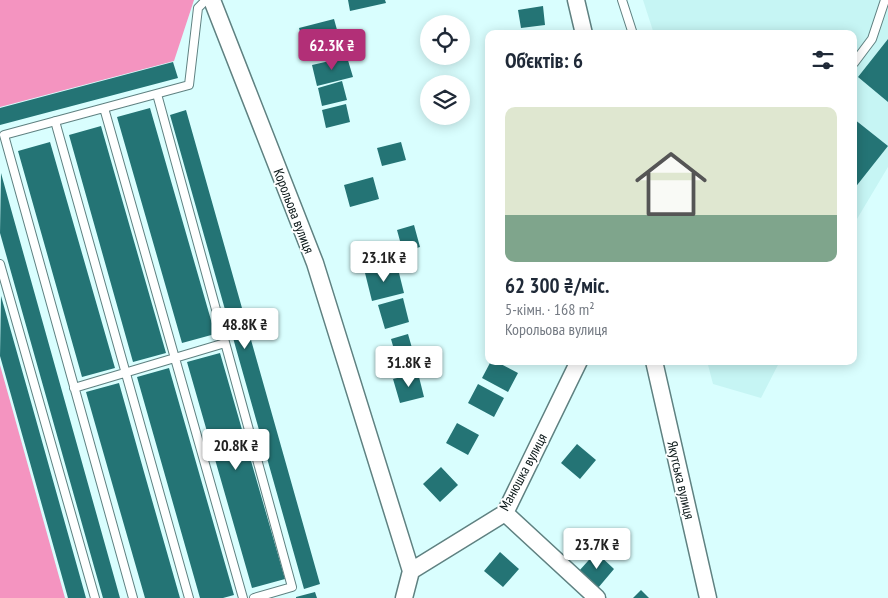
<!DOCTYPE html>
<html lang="uk">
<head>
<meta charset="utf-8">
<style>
  :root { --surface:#fff; --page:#f2f2f3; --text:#1f2937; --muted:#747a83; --line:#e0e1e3; --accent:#b22f77 }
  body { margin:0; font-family:"PT Sans Narrow",sans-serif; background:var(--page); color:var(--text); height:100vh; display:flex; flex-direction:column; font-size:19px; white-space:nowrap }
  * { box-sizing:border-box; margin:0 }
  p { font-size:16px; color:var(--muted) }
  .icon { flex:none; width:28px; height:28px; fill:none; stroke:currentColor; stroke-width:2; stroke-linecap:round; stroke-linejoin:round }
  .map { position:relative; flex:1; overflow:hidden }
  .drawer { position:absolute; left:485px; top:30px; width:372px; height:335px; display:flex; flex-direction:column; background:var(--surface); border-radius:10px; box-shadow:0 2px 12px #0003 }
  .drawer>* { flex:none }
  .buttons { position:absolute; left:420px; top:15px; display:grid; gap:10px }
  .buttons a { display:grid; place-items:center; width:50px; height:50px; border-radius:50%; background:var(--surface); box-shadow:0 2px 12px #0003; font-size:25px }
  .price { position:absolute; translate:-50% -42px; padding:0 11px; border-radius:5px; background:#fff; color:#222; font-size:16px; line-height:32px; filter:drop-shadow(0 1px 2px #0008) }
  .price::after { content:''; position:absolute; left:50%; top:30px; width:15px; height:11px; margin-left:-8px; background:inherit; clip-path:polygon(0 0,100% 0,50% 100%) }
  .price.active { background:var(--accent); color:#fff }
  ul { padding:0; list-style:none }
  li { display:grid; align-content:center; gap:10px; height:265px; padding:0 20px }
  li+li { border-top:1px solid var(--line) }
  li span { display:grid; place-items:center; height:155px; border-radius:10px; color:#555 }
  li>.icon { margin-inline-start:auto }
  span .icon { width:90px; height:90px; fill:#fffc; stroke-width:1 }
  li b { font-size:21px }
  h2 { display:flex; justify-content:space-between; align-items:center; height:60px; padding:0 20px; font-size:21px }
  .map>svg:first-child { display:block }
  .built { fill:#c6f5f4 }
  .forest { fill:#f494c0 }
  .building { fill:#247475 }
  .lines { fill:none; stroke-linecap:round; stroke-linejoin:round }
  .lane-casing { stroke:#5f8181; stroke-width:10 }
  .street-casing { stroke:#5f8181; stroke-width:19 }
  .lane { stroke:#fff; stroke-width:8 }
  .street { stroke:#fff; stroke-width:16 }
  .labels { text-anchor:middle; stroke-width:4; stroke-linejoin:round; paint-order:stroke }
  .street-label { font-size:14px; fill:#091617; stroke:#fff }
</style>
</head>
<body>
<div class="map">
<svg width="888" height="598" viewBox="0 0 888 598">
  <rect width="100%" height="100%" fill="#d9fefe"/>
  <path class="built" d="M643,0h245v167l-34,57v-190h-200z
    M707,361h73l-19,37 -48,-14z"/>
  <path class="forest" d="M0,0h194l-20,61 -174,46z
    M0,365l65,233h-65z"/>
  <path class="building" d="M348,0h37l1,3 -36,8z
    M543,6l2,19 -24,3 -3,-18z
    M334,19l5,18 -35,9 -5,-18z
    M888,39v63l-30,-25z
    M347,57l6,20 -36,9 -5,-21z
    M173,62l5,16 -178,47v-17z
    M342,81l5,19 -25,6 -4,-18z
    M346,104l4,18 -24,6 -4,-18z
    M150,108l65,226 -33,9 -65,-226z
    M186,110l134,474 -16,5 -134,-474z
    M854,119l34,27 -34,43z
    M101,126l65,227 -33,9 -64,-227z
    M50,142l65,226 -33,9 -64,-226z
    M401,142l5,18 -24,6 -5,-18z
    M1,173l8,29 111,396h-17l-8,-28 -95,-337z
    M373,177l6,22 -29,8 -6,-22z
    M414,225l6,22 -17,5 -6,-22z
    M397,265l7,28 -32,8 -7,-28z
    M1,296l30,106 55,196h-18l-57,-203 -11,-39z
    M403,298l6,24 -24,7 -7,-24z
    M408,334l6,21 -17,5 -6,-21z
    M220,353l65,226 -33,9 -65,-226z
    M491,361h4l23,12 -10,19 -26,-14z
    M169,368l65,227 -11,3h-23l-63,-221z
    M418,373l6,24 -24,6 -7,-24z
    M119,383l25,89 36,126h-35l-27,-94 -32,-112z
    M478,384l26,14 -10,19 -26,-14z
    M457,423l22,12 -11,20 -22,-12z
    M577,444l19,16 -16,19 -19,-16z
    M441,467l17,18 -18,17 -17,-18z
    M500,552l19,17 -16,18 -19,-16z
    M596,552l18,17 -16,19 -19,-17z
    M641,590l8,8h-16z
    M315,592l2,6h-21v-1z"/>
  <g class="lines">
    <defs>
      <path id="lane" d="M622,0l11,34
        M854,63l18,-24 13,-39
        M157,94l135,493 -38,11
        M104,108l139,490
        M55,121l134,477
        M0,264l95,334
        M74,388l151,-45
        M133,598l-129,-463 185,-50 9,-77 8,-8"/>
      <path id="street" d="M212,0l103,263 96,308 -7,27
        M576,0l8,34
        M654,361l54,237
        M505,513l92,85
        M411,571l94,-58 74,-152"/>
    </defs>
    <use href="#lane" class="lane-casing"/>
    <use href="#street" class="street-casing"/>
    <use href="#lane" class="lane"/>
    <use href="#street" class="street"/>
  </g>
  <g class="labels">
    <g class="street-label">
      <text transform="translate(294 211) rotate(69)" y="5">Корольова вулиця</text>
      <text transform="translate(523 472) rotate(-62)" y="5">Манюшка вулиця</text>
      <text transform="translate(681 480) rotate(77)" y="5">Якутська вулиця</text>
    </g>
  </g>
</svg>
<div class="buttons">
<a><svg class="icon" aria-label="locate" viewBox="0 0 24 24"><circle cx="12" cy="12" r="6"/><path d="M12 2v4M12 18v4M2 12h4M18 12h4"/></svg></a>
<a><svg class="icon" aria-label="layers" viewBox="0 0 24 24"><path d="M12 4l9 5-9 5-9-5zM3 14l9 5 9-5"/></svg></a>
</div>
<b class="price active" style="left:332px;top:71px">62.3K ₴</b>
<b class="price" style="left:384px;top:283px">23.1K ₴</b>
<b class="price" style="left:245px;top:350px">48.8K ₴</b>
<b class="price" style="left:409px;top:388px">31.8K ₴</b>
<b class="price" style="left:236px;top:471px">20.8K ₴</b>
<b class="price" style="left:597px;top:570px">23.7K ₴</b>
<section class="drawer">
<h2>Об’єктів: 6<svg class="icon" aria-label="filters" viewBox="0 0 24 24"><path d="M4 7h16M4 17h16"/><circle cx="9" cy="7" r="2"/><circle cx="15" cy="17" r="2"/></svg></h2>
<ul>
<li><span style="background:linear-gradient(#dfe7d0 70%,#7fa58c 0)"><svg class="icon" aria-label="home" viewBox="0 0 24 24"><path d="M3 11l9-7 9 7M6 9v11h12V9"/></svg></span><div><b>62 300 ₴/міс.</b><p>5-кімн. · 168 m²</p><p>Корольова вулиця</p></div></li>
</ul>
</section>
</div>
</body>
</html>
